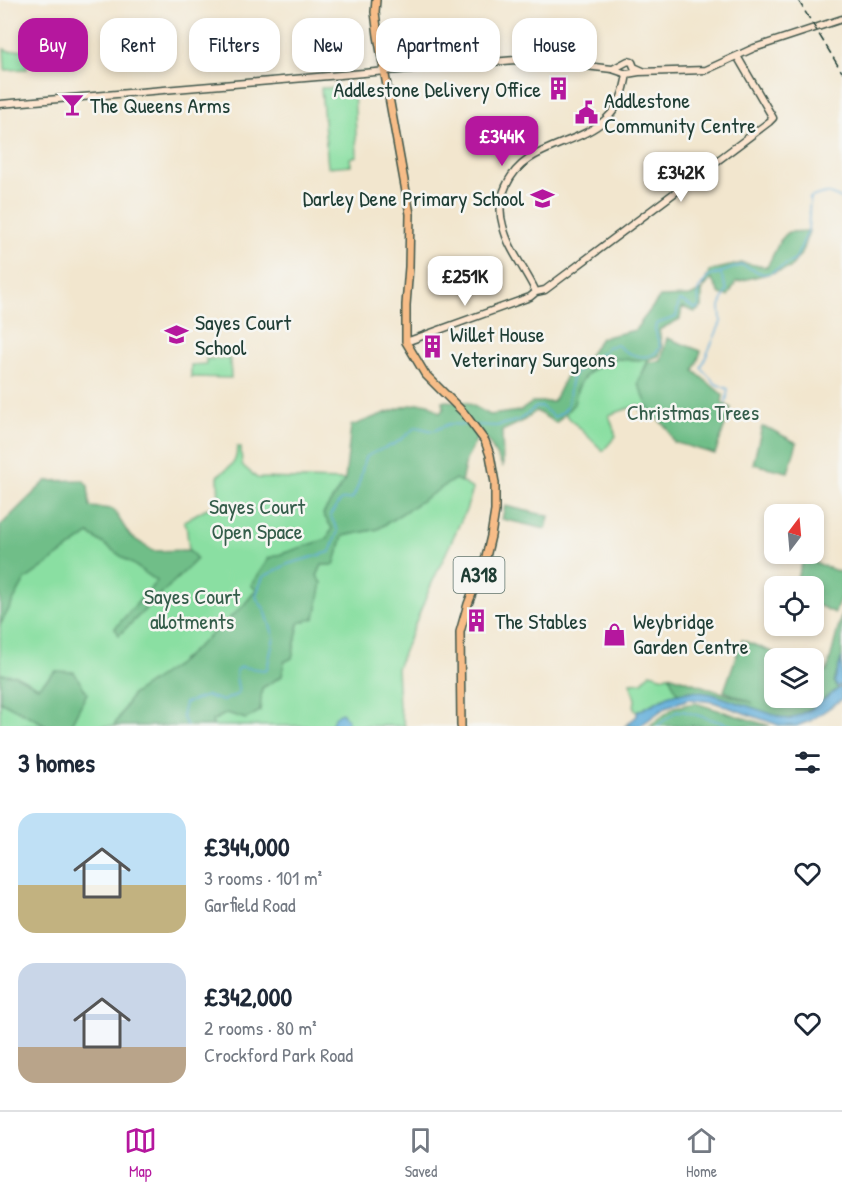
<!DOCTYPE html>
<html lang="en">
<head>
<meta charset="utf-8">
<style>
  :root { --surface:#fff; --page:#f2f2f3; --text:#1f2937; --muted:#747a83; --line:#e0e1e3; --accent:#b5179e }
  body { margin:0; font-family:"Patrick Hand",sans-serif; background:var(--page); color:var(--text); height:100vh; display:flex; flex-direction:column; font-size:22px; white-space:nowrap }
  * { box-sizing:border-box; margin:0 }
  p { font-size:20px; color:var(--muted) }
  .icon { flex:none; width:33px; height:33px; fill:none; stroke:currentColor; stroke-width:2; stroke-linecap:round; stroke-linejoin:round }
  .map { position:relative; height:726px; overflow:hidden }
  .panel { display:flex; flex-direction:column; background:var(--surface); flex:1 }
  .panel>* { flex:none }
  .banner { position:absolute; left:18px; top:18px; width:807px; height:54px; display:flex; gap:12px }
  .needle { width:39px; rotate:16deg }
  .controls { position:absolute; left:764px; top:504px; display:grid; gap:12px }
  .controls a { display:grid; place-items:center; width:60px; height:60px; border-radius:12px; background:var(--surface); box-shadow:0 3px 9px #0003; font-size:30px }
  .price { position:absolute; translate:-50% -51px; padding:0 14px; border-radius:12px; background:#fff; color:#222; font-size:20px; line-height:39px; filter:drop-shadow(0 2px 3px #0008) }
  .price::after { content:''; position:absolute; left:50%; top:36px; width:18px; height:14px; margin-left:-9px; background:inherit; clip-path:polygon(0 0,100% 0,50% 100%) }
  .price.active { background:var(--accent); color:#fff }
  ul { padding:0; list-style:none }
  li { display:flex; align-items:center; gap:18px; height:150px; padding:0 18px }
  li span { display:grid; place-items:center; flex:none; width:168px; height:120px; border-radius:18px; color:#555 }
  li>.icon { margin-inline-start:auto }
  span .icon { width:72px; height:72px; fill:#fffc; stroke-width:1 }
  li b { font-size:26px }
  h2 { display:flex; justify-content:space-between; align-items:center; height:72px; padding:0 18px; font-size:26px }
  .tag { padding:0 21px; border-radius:18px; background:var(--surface); box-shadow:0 3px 9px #0003; font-size:21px; line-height:54px }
  .tag.active { background:var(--accent); color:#fff }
  .menu { display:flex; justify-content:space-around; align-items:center; height:84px; border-top:2px solid var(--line); background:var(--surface); font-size:16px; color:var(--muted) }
  .menu a { display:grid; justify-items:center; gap:3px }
  .menu .active { color:var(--accent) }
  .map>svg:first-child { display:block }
  .green { fill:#8adfa2; stroke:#548e6b; stroke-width:1.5 }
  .forest { fill:#6fbe88; stroke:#477e5e; stroke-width:1.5 }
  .water { fill:#61adda; stroke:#407587; stroke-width:1.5 }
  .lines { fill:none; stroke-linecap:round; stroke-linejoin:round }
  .stream { stroke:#61adda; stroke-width:1.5 }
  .secondary-casing { stroke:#3f564b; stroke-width:9 }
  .primary-casing { stroke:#3f564b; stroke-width:10 }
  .secondary { stroke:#fce5cf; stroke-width:6 }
  .primary { stroke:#f7bd88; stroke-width:7 }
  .rail { stroke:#1f3d34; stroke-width:1.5; stroke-dasharray:9 4.5; stroke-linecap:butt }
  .labels { text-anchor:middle; stroke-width:5; stroke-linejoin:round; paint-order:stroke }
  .shield { fill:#f6f6f2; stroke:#60746d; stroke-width:1.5 }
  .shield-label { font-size:21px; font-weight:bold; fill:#1f3d34 }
  .poi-label { font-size:22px; fill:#1f3d34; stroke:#f6f6f2; text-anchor:start }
  .park-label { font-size:22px; fill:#345d4a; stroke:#f6f6f2 }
</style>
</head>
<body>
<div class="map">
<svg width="842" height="726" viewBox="0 0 842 726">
  <rect width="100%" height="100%" fill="#f6f6f2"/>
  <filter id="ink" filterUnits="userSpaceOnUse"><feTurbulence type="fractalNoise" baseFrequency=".0167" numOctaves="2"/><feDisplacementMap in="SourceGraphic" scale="12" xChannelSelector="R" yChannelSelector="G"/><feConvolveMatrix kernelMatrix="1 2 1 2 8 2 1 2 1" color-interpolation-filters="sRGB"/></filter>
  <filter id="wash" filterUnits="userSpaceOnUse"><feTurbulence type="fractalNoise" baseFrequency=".008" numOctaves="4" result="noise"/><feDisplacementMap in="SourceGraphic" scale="24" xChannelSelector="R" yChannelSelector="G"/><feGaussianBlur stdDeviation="1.35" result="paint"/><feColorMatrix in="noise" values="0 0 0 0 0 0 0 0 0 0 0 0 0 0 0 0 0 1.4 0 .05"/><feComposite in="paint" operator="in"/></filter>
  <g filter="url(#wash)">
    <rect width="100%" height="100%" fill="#f2e6ce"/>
    <path class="green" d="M4,49l5,2 17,-2 1,20 -22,1z
      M321,88h13v3l20,-1 3,66 -7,2 1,7 -23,2z
      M206,359h24l1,19 -40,-1v-12l15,-1z
      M614,359l34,1 -10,23 12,28 -7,5 -5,-11 -29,10 7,21 -13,15 -38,-37c9,-10 8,-13 13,-25 6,-18 21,-23 36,-30z
      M237,447h4l1,18 15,13 88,2 -22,34 9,14 -5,11 -58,19 -13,32 -13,16 -65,58 -46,31 -18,31h-44l17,-33 -31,-22 -18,16 -23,-12 -15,-1v-49l25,-45 64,-46 68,47 -42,47 5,6 77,-75 -8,-9 -3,-26h-2v-3l21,-12 11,-3 3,-2 -1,-29c13,-8 19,-12 19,-28z
      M455,478l18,11 -7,21 -35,75 -34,83 2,39 6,19h-192l-1,-5 15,-8 19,6 16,-31 20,-12 2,-14 8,-4 7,-35 23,-40 -5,-7 5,-11 12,-1 9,-28 35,-7z
      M650,673l15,4 4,-2 8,18 -16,6 -24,13 -3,-3 1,-10 -5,-16 12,-1z
      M0,701l48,25h-48z"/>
    <path class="forest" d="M809,231l-8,23 -11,14 -54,14 -8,14 -8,-2 -9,-15 -9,11v17l-7,5 -13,-5 -2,12 -21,11 3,17 -3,9 -11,4 -34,-1 -25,12 -11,15 -4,18 -18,19 -20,-12 -13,10 -21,10 1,36 -16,-28 -10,-1 -11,22 -5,22 -6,-3 -77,50 -35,7 -9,29h-12l-5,11 5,7 -7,35 -16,5 -7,35 -8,4 -2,14 -20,12 -2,23 -14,8 -19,-6 -15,8 1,5h-99l18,-31 46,-31 65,-58 13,-16 -5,-5 18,-27 58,-19 5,-11 -9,-14 22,-34 6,-54c15,-5 65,-27 77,-22 4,2 9,6 12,9l4,-5 -1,-7 23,1 24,13 30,-4 13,-9h20l13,-26 21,-18 14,-20 34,-8 25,-33 30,-1 12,-6 7,-19 33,-8 25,4 13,-26 8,-9z
      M667,338l34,13 -7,20 29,24 -1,8 9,5 -16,46 -41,-12 -7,-14 -17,-17 -12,-28 10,-21 13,-1z
      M762,427l8,2 27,14 -9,29 -35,-8z
      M83,480l5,6 2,21 23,2 17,27 23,15 36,-1 8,9 -78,76 -4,-7 42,-47 -68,-47 -64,46 -25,45v-99l46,-45z
      M505,506l44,10 -3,13 -44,-10z
      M804,558l38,15v20l-7,20 -22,-10v-17h-19z
      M842,613v44l-8,25 4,7 -41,28 -13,2 -72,-25 -19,-3 -16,2 -8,-18 84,28 -29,-12 18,-51 45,18h-13v40h11l-2,5 7,2 5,-7 22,-2 1,-17h-5v-6l10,-3 4,2z
      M56,671l18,1 13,21 -17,33h-22l-48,-25v-27l15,1 23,12z
      M695,703l75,23h-121l26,-19z"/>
    <path class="water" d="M842,657v27l-5,3 -3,-5z
      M842,686v13l-32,22 -14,5h-15l-68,-24 -24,-3 -23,8 -26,19h-15l12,-10v-4l33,-17 23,-4 19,3 72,24 6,1 21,-10z
      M342,713l6,7 -2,6h-15c3,-8 2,-10 11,-13z"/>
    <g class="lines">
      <path class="stream" d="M720,272l7,18 -7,16 1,16 -20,46 15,16 12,5 -2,14
        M475,425l21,1 23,-6 17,-13h6l12,10c24,-10 10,-27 20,-42 9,-12 25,-15 33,-28l10,-2c11,10 34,19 43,2l-5,-18 1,-5 20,-7 3,-16 5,1 11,7 4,-2 -1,-17 10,-13 34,-12 21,9 7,-1 25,-13 13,-29 2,-33c19,-8 16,-5 32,1
        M187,726l-5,-10 3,-13 22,-7 16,5 15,-7c2,-8 -5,-18 -1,-25l4,-2 23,3 3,-1 7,-32 -9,-27 -8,-11 -1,-4 7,-18 25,-13 42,-12 8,-21 -8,-16 11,-15 11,-1c8,-12 9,-26 13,-41 9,-7 17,-9 27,-13 9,-4 16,-12 24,-18l17,4 16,-7 21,1
        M657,726l19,-14 7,-1 51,15"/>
    </g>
  </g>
  <g filter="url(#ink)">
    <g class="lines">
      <defs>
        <path id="secondary" d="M613,69l15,-8 4,1 2,5 9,4
          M627,74l12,-2 67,-2 48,-22 88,-29
          M0,104l515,-44 27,1 70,8 15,5
          M536,292c-10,-22 -28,-43 -33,-66 -4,-13 -3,-27 3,-40 18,-42 70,-39 100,-67 14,-13 18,-27 21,-45
          M406,342l124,-45 6,-5 9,-2 224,-168 4,-4 -36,-62"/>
        <path id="primary" d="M376,0l-1,12 3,24 32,178 -1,53 -3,38v37l19,32 39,39 21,28 5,14 5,28v28l-4,25 -5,21 -18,47 -8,28 1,94"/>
      </defs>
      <use href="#secondary" class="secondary-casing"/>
      <use href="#primary" class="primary-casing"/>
      <use href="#secondary" class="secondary"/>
      <use href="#primary" class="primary"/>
      <path class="rail" d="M798,0l44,72"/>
    </g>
  </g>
  <defs>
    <symbol id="building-bare" viewBox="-9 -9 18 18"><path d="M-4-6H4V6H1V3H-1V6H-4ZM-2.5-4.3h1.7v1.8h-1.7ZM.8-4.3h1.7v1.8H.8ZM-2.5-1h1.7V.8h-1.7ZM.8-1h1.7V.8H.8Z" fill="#b5179e" stroke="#f6f6f2" stroke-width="2.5" paint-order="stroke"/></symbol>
    <symbol id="bar-bare" viewBox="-9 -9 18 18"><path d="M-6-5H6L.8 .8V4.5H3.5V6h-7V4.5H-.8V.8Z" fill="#b5179e" stroke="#f6f6f2" stroke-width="2.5" paint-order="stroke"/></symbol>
    <symbol id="civic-bare" viewBox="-9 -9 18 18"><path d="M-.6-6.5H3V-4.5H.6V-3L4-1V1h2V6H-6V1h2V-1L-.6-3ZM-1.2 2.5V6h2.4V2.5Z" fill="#b5179e" stroke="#f6f6f2" stroke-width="2.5" paint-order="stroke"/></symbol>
    <symbol id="school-bare" viewBox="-9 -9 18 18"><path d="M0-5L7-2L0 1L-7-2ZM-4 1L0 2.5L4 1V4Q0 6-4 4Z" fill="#b5179e" stroke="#f6f6f2" stroke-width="2.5" paint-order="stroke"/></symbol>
    <symbol id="shop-bare" viewBox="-9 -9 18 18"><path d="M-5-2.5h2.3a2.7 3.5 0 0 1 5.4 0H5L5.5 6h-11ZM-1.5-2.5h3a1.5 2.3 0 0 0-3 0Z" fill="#b5179e" stroke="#f6f6f2" stroke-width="2.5" paint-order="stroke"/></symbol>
  </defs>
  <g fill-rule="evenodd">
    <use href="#building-bare" x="542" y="72" width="33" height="33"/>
    <use href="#bar-bare" x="56" y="88" width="33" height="33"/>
    <use href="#civic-bare" x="570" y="96" width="33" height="33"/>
    <use href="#school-bare" x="526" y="182" width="33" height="33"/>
    <use href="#school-bare" x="160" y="318" width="33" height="33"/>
    <use href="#building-bare" x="416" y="330" width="33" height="33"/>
    <use href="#building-bare" x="460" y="604" width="33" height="33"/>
    <use href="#shop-bare" x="598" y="618" width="33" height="33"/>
  </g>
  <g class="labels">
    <rect class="shield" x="453.5" y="557" width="51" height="36" rx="4.5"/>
    <g class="shield-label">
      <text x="479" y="582">A318</text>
    </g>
    <g class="poi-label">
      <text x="541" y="97" text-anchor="end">Addlestone Delivery Office</text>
      <text x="604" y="108">Addlestone<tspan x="604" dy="25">Community Centre</tspan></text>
      <text x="90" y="113">The Queens Arms</text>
      <text x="524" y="206" text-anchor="end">Darley Dene Primary School</text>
      <text x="195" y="330">Sayes Court<tspan x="195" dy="25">School</tspan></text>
      <text x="450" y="342">Willet House<tspan x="450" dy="25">Veterinary Surgeons</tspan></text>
      <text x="495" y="629">The Stables</text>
      <text x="633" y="629">Weybridge<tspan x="633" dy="25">Garden Centre</tspan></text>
    </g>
    <g class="park-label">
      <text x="693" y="420">Christmas Trees</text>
      <text x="257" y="514">Sayes Court<tspan x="257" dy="25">Open Space</tspan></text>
      <text x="192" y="604">Sayes Court<tspan x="192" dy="25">allotments</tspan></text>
    </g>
  </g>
</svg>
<div class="controls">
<a><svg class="needle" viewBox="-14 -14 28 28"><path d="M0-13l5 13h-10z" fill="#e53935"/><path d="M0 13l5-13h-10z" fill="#747a83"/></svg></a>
<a><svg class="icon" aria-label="locate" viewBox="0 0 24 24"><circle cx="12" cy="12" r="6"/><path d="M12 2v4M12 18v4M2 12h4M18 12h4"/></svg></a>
<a><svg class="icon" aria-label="layers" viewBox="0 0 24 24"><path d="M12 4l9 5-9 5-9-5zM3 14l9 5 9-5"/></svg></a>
</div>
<b class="price active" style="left:502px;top:167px">£344K</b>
<b class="price" style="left:681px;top:203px">£342K</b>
<b class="price" style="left:465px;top:307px">£251K</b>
<div class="banner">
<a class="tag active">Buy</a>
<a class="tag">Rent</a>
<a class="tag">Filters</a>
<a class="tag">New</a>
<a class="tag">Apartment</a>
<a class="tag">House</a>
</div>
</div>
<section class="panel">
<h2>3 homes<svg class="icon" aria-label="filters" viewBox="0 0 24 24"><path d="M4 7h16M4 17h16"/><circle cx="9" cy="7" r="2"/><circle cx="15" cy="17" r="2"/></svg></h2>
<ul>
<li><span style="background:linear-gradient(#bfe0f5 60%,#c2b280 0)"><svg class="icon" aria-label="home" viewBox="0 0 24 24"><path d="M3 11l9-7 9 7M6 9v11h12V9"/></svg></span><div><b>£344,000</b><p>3 rooms · 101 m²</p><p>Garfield Road</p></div><svg class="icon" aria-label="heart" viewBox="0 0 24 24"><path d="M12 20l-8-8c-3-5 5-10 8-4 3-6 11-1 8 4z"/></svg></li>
<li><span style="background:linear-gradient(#c9d6e8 70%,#b9a48a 0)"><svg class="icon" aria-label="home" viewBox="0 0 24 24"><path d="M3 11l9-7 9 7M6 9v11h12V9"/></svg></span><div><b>£342,000</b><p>2 rooms · 80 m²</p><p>Crockford Park Road</p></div><svg class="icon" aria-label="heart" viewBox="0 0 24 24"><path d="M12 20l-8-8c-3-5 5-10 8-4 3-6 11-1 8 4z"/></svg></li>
</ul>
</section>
<nav class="menu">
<a class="active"><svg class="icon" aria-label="map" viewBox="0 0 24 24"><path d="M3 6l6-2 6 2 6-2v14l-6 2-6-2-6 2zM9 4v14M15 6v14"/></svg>Map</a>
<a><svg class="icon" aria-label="saved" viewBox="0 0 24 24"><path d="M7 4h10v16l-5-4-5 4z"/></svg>Saved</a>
<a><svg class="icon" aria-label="home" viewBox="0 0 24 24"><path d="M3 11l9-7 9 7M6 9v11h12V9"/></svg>Home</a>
</nav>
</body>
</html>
